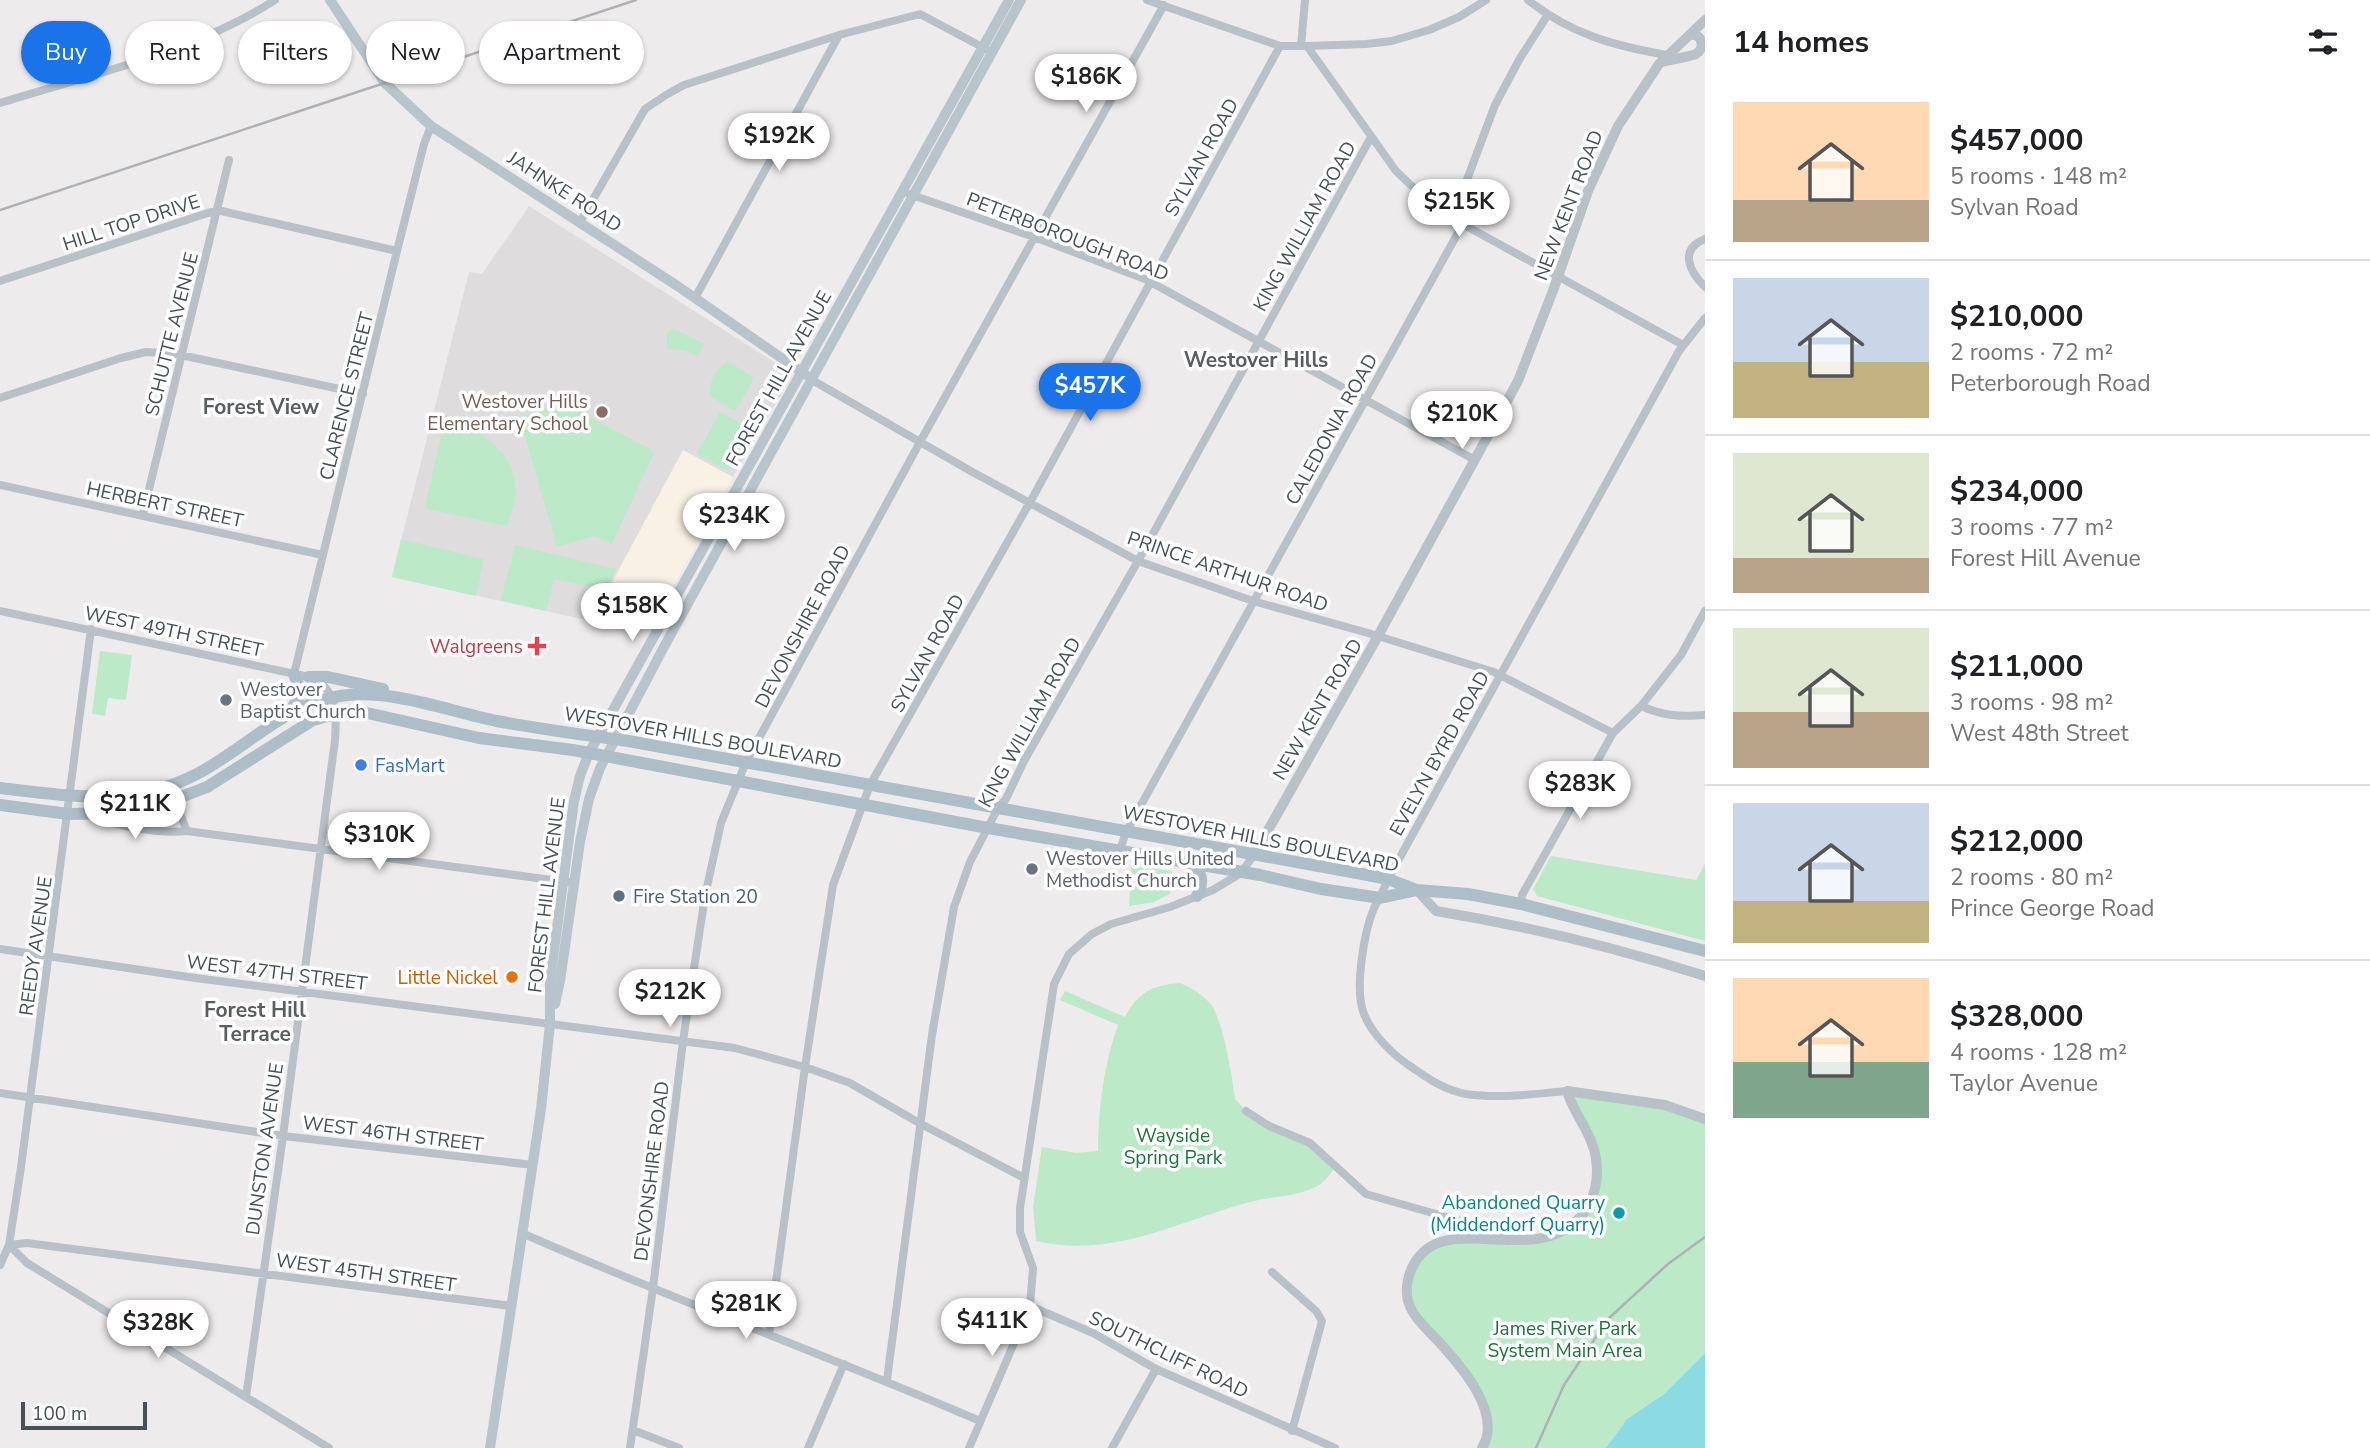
<!DOCTYPE html>
<html lang="en">
<head>
<meta charset="utf-8">
<style>
  :root { --surface:#fff; --page:#f2f2f2; --text:#202124; --muted:#757577; --line:#e0e0e0; --accent:#1a73e8 }
  body { margin:0; font-family:"Nunito Sans",sans-serif; background:var(--page); color:var(--text); height:100vh; display:flex; flex-direction:column; font-size:26px; white-space:nowrap }
  * { box-sizing:border-box; margin:0 }
  p { font-size:23px; color:var(--muted) }
  .icon { flex:none; width:38px; height:38px; fill:none; stroke:currentColor; stroke-width:2; stroke-linecap:round; stroke-linejoin:round }
  .map { position:relative; flex:1; overflow:hidden }
  .side { display:flex; flex-direction:column; background:var(--surface); width:665px }
  .side>* { flex:none }
  .banner { position:absolute; left:21px; top:21px; width:665px; height:63px; display:flex; gap:14px }
  .scale { position:absolute; left:21px; bottom:18px; width:126px; box-sizing:border-box; padding-left:7px; border:4px solid #455157; border-top:0; font-size:19px; line-height:24px; white-space:nowrap; color:#455157; -webkit-text-stroke:5px #fff; paint-order:stroke }
  .price { position:absolute; translate:-50% -60px; padding:0 16px; border-radius:24px; background:#fff; color:#222; font-size:23px; line-height:46px; filter:drop-shadow(0 2px 4px #0008) }
  .price::after { content:''; position:absolute; left:50%; top:42px; width:21px; height:16px; margin-left:-10px; background:inherit; clip-path:polygon(0 0,100% 0,50% 100%) }
  .price.current { background:var(--accent); color:#fff }
  ul { padding:0; list-style:none }
  li { display:flex; align-items:center; gap:21px; height:175px; padding:0 28px }
  li+li { border-top:2px solid var(--line) }
  li span { display:grid; place-items:center; flex:none; width:196px; height:140px; border-radius:0px; color:#555 }
  li>.icon { margin-inline-start:auto }
  span .icon { width:84px; height:84px; fill:#fffc; stroke-width:1 }
  li b { font-size:30px }
  h2 { display:flex; justify-content:space-between; align-items:center; height:84px; padding:0 28px; font-size:30px }
  .chip { padding:0 24px; border-radius:32px; background:var(--surface); box-shadow:0 2px 5px #0004; font-size:24px; line-height:63px }
  .chip.current { background:var(--accent); color:#fff }
  main { display:flex; flex:1; min-height:0 }
  .map>svg:first-child { display:block }
  .commercial { fill:#f9f1e4 }
  .education { fill:#dfdcdd }
  .green { fill:#bce9c8 }
  .water { fill:#8cdbe3 }
  .lines { fill:none; stroke-linecap:round; stroke-linejoin:round }
  .minor { stroke:#b7c1c7; stroke-width:8 }
  .tertiary { stroke:#b7c1c7; stroke-width:10 }
  .secondary { stroke:#b8c4cc; stroke-width:10 }
  .primary { stroke:#adbec8; stroke-width:12 }
  .rail { stroke:#aeb2b5; stroke-width:2.5 }
  .education-dot { fill:#8d6e63; stroke:#fff; stroke-width:2.5 }
  .health-dot { fill:#e0444e; stroke:#fff; stroke-width:2.5 }
  .worship-dot { fill:#6b7280; stroke:#fff; stroke-width:2.5 }
  .shop-dot { fill:#3f7fe0; stroke:#fff; stroke-width:2.5 }
  .service-dot { fill:#5c6f8a; stroke:#fff; stroke-width:2.5 }
  .food-dot { fill:#e8710a; stroke:#fff; stroke-width:2.5 }
  .culture-dot { fill:#0f9aa8; stroke:#fff; stroke-width:2.5 }
  .labels { text-anchor:middle; stroke-width:7; stroke-linejoin:round; paint-order:stroke }
  .street-label { font-size:19px; fill:#455157; stroke:#fff }
  .education-label { font-size:19px; fill:#785e54; stroke:#fff; text-anchor:end }
  .health-label { font-size:19px; fill:#be3a42; stroke:#fff; text-anchor:end }
  .worship-label { font-size:19px; fill:#5b616d; stroke:#fff; text-anchor:start }
  .shop-label { font-size:19px; fill:#366cbe; stroke:#fff; text-anchor:start }
  .service-label { font-size:19px; fill:#4e5e75; stroke:#fff; text-anchor:start }
  .food-label { font-size:19px; fill:#c56008; stroke:#fff; text-anchor:end }
  .park-label { font-size:19px; fill:#1e703d; stroke:#fff }
  .culture-label { font-size:19px; fill:#0d838f; stroke:#fff; text-anchor:end }
  .neighbourhood-label { font-size:21px; font-weight:bold; fill:#595d60; stroke:#fff }
</style>
</head>
<body>
<main>
<div class="map">
<svg width="1705" height="1448" viewBox="0 0 1705 1448">
  <rect width="100%" height="100%" fill="#eeebec"/>
  <path class="commercial" d="M683,450l50,27 -67,123 -57,-12z"/>
  <path class="education" d="M529,206l264,168 -60,103 -50,-27 -92,171 -199,-44 77,-305 13,2z"/>
  <path class="green" d="M672,328l33,16 -8,13 -12,-7 -18,-1v-16z
    M728,361l26,17 -18,32h-3l-23,-14c-2,-13 6,-29 18,-35z
    M578,399l4,14 70,37 1,5 -41,89 -17,-8 -38,11 -38,-131z
    M720,412l31,17 -23,42 -31,-17z
    M446,415c34,14 72,38 70,80 -1,10 -6,22 -9,31l-79,-17 -3,-3z
    M401,539l83,20 -8,37 -84,-19z
    M515,545l101,24 -10,21 -52,-11 -8,32 -45,-11z
    M100,651l32,4 -6,45 -18,-2 -3,18 -13,-2z
    M1551,856l145,24 9,-16v77l-168,-45 -4,-7z
    M1131,865l41,6 -2,23 -16,8 -25,4z
    M1180,983c12,5 24,12 32,23 11,16 21,73 23,93l11,12 47,21 43,34c-4,5 -9,13 -14,17 -22,15 -48,12 -72,19 -73,19 -135,57 -214,39l-3,-34 9,-60 34,6 22,-2c0,-42 6,-87 20,-126l-58,-25 5,-9 60,26c13,-25 28,-32 55,-34z
    M1567,1091l58,9 80,19v234l-41,41 -37,25 -21,29h-124l5,-8 -4,-37 -77,-107 3,-22 27,-31 110,-5 40,-28 11,-39z"/>
  <path class="water" d="M1705,1353v95h-99l21,-29 37,-25z"/>
  <g class="lines">
    <path class="minor" d="M1147,0l133,46h27l59,-2 26,-3 37,-11 30,-13 27,-17
      M1528,0c43,34 86,46 139,55
      M1301,46l4,-46
      M1307,46l89,125c19,19 39,35 61,50l226,124
      M0,103c89,-28 197,-52 275,-103
      M909,194l125,43 111,42 330,181
      M580,222l65,-113 21,-14 18,-10 155,-50 81,-21 66,35
      M1705,239c-27,11 -15,33 0,48
      M0,281l217,-71 180,41
      M695,298l144,-263
      M812,380l164,94 162,87 115,40 115,32 126,39 119,61
      M0,398l121,-40 25,-6 30,2 187,40
      M0,485l323,70
      M143,514l86,-354
      M0,611l309,66c28,10 28,37 26,63l-52,396 -37,261
      M294,674l103,-423 27,-107 7,-18
      M1641,706c22,10 40,11 64,9
      M169,786l18,45
      M94,817c28,10 64,17 93,14l387,52
      M1120,850l6,-18 333,-601 -3,-22 39,-104 24,-45 28,-44
      M1521,904l1,-9 91,-162 28,-27 40,-51 24,-44
      M0,949l188,28 547,71 70,19 45,16 71,41 103,54
      M1567,1091c-34,3 -68,8 -101,3 -21,-4 -36,-14 -53,-26 -19,-12 -41,-33 -49,-54 -10,-24 0,-82 10,-106 5,-9 10,-19 14,-29l291,-528 26,-33
      M0,1093l283,43 250,29
      M1246,1111l23,15 41,17 56,51 126,36 15,11
      M524,1234c150,66 305,122 456,187
      M9,1245l18,-2 484,63
      M9,1245l18,18 302,185
      M0,1265l9,-20 12,-78 70,-538
      M1272,1272l44,39 6,10 -30,110
      M1030,1306l63,27 63,36 179,79
      M769,1334l36,-267 28,-182 37,-100 164,-290 246,-449
      M887,1380l45,-345 22,-128 16,-45 28,-54 8,-9 18,-38 114,-200 233,-424
      M633,1430l46,18
      M630,1448l23,-160 30,-247 22,-145 16,-73 25,-61 174,-320 244,-437
      M808,1448l36,-84
      M969,1448l61,-142 3,-38 -13,-36v-24l34,-224 15,-30 23,-20 19,-10 59,-17 43,-17 28,-17 13,-18
      M1112,1448l44,-79"/>
    <path class="tertiary" d="M1662,62c11,-3 23,-4 34,-8 9,-5 7,-21 -6,-19
      M1254,855l124,-219 140,-255 36,-93 34,-97 30,-65 41,-62 46,-44
      M1417,890l19,21c91,15 181,37 269,65
      M1482,1448c21,-34 -20,-81 -43,-106 -12,-13 -31,-29 -32,-47 -1,-11 2,-22 7,-31 32,-57 121,8 169,-50 12,-15 16,-36 13,-55 -3,-25 -22,-44 -29,-68l98,14 40,14"/>
    <path class="secondary" d="M330,0l55,83 46,43 248,161 127,88
      M555,1004l5,-23 20,-139 9,-43 11,-31 65,-123 356,-645
      M490,1448l51,-339 9,-85v-44l24,-179 6,-25 9,-23 420,-753"/>
    <path class="primary" d="M309,677h19l55,12
      M289,714l12,-22 -7,-18
      M0,788c67,8 134,19 197,-14 48,-25 88,-70 143,-78 50,-8 108,15 157,25 43,8 87,14 131,20l729,132 31,6 29,11 51,4 53,10 184,47
      M0,805l68,9 56,-1 23,-3 60,-23 106,-67 22,-6 23,-3 121,27 94,12 415,78 272,47 61,14 59,9 37,-8
      M1194,865c9,10 9,19 3,31"/>
    <path class="rail" d="M0,210l636,-210
      M1536,1448l28,-63 44,-66 60,-55 37,-27"/>
  </g>
  <circle class="education-dot" cx="602" cy="412" r="7"/>
  <path class="health-dot" d="M533.5 635.5h7v7h7v7h-7v7h-7v-7h-7v-7h7z"/>
  <g class="worship-dot">
    <circle cx="226" cy="700" r="7"/>
    <circle cx="1032" cy="869" r="7"/>
  </g>
  <circle class="shop-dot" cx="361" cy="765" r="7"/>
  <circle class="service-dot" cx="619" cy="896" r="7"/>
  <circle class="food-dot" cx="512" cy="977" r="7"/>
  <circle class="culture-dot" cx="1619" cy="1213" r="7"/>
  <g class="labels">
    <g class="street-label">
      <text transform="translate(1201 157) rotate(-61)" y="7">SYLVAN ROAD</text>
      <text transform="translate(565 191) rotate(33)" y="7">JAHNKE ROAD</text>
      <text transform="translate(1568 205) rotate(-69)" y="7">NEW KENT ROAD</text>
      <text transform="translate(131 222) rotate(-18)" y="7">HILL TOP DRIVE</text>
      <text transform="translate(1304 226) rotate(-61)" y="7">KING WILLIAM ROAD</text>
      <text transform="translate(1068 236) rotate(21)" y="7">PETERBOROUGH ROAD</text>
      <text transform="translate(171 334) rotate(-76)" y="7">SCHUTTE AVENUE</text>
      <text transform="translate(778 378) rotate(-61)" y="7">FOREST HILL AVENUE</text>
      <text transform="translate(346 396) rotate(-76)" y="7">CLARENCE STREET</text>
      <text transform="translate(1331 429) rotate(-61)" y="7">CALEDONIA ROAD</text>
      <text transform="translate(165 504) rotate(12)" y="7">HERBERT STREET</text>
      <text transform="translate(1228 571) rotate(19)" y="7">PRINCE ARTHUR ROAD</text>
      <text transform="translate(802 626) rotate(-62)" y="7">DEVONSHIRE ROAD</text>
      <text transform="translate(174 631) rotate(12)" y="7">WEST 49TH STREET</text>
      <text transform="translate(927 653) rotate(-61)" y="7">SYLVAN ROAD</text>
      <text transform="translate(1317 709) rotate(-60)" y="7">NEW KENT ROAD</text>
      <text transform="translate(1029 722) rotate(-61)" y="7">KING WILLIAM ROAD</text>
      <text transform="translate(703 737) rotate(10)" y="7">WESTOVER HILLS BOULEVARD</text>
      <text transform="translate(1439 753) rotate(-61)" y="7">EVELYN BYRD ROAD</text>
      <text transform="translate(1261 838) rotate(11)" y="7">WESTOVER HILLS BOULEVARD</text>
      <text transform="translate(546 895) rotate(-83)" y="7">FOREST HILL AVENUE</text>
      <text transform="translate(35 946) rotate(-82)" y="7">REEDY AVENUE</text>
      <text transform="translate(277 972) rotate(7)" y="7">WEST 47TH STREET</text>
      <text transform="translate(393 1133) rotate(7)" y="7">WEST 46TH STREET</text>
      <text transform="translate(264 1149) rotate(-82)" y="7">DUNSTON AVENUE</text>
      <text transform="translate(651 1171) rotate(-83)" y="7">DEVONSHIRE ROAD</text>
      <text transform="translate(366 1272) rotate(8)" y="7">WEST 45TH STREET</text>
      <text transform="translate(1169 1354) rotate(26)" y="7">SOUTHCLIFF ROAD</text>
    </g>
    <g class="education-label">
      <text x="588" y="408">Westover Hills<tspan x="588" dy="22">Elementary School</tspan></text>
    </g>
    <g class="health-label">
      <text x="523" y="653">Walgreens</text>
    </g>
    <g class="worship-label">
      <text x="240" y="696">Westover<tspan x="240" dy="22">Baptist Church</tspan></text>
      <text x="1046" y="865">Westover Hills United<tspan x="1046" dy="22">Methodist Church</tspan></text>
    </g>
    <g class="shop-label">
      <text x="375" y="772">FasMart</text>
    </g>
    <g class="service-label">
      <text x="633" y="903">Fire Station 20</text>
    </g>
    <g class="food-label">
      <text x="498" y="984">Little Nickel</text>
    </g>
    <g class="park-label">
      <text x="1173" y="1142">Wayside<tspan x="1173" dy="22">Spring Park</tspan></text>
      <text x="1565" y="1335">James River Park<tspan x="1565" dy="22">System Main Area</tspan></text>
    </g>
    <g class="culture-label">
      <text x="1605" y="1209">Abandoned Quarry<tspan x="1605" dy="22">(Middendorf Quarry)</tspan></text>
    </g>
    <g class="neighbourhood-label">
      <text x="1256" y="367">Westover Hills</text>
      <text x="261" y="414">Forest View</text>
      <text x="255" y="1017">Forest Hill<tspan x="255" dy="24">Terrace</tspan></text>
    </g>
  </g>
</svg>
<div class="scale">100 m</div>
<b class="price" style="left:1086px;top:114px">$186K</b>
<b class="price" style="left:779px;top:173px">$192K</b>
<b class="price" style="left:1459px;top:239px">$215K</b>
<b class="price current" style="left:1090px;top:423px">$457K</b>
<b class="price" style="left:1462px;top:451px">$210K</b>
<b class="price" style="left:734px;top:553px">$234K</b>
<b class="price" style="left:632px;top:643px">$158K</b>
<b class="price" style="left:1580px;top:821px">$283K</b>
<b class="price" style="left:135px;top:841px">$211K</b>
<b class="price" style="left:379px;top:872px">$310K</b>
<b class="price" style="left:670px;top:1029px">$212K</b>
<b class="price" style="left:746px;top:1341px">$281K</b>
<b class="price" style="left:992px;top:1358px">$411K</b>
<b class="price" style="left:158px;top:1360px">$328K</b>
<div class="banner">
<a class="chip current">Buy</a>
<a class="chip">Rent</a>
<a class="chip">Filters</a>
<a class="chip">New</a>
<a class="chip">Apartment</a>
</div>
</div>
<section class="side">
<h2>14 homes<svg class="icon" aria-label="filters" viewBox="0 0 24 24"><path d="M4 7h16M4 17h16"/><circle cx="9" cy="7" r="2"/><circle cx="15" cy="17" r="2"/></svg></h2>
<ul>
<li><span style="background:linear-gradient(#ffd9b3 70%,#b9a48a 0)"><svg class="icon" aria-label="home" viewBox="0 0 24 24"><path d="M3 11l9-7 9 7M6 9v11h12V9"/></svg></span><div><b>$457,000</b><p>5 rooms · 148 m²</p><p>Sylvan Road</p></div></li>
<li><span style="background:linear-gradient(#c9d6e8 60%,#c2b280 0)"><svg class="icon" aria-label="home" viewBox="0 0 24 24"><path d="M3 11l9-7 9 7M6 9v11h12V9"/></svg></span><div><b>$210,000</b><p>2 rooms · 72 m²</p><p>Peterborough Road</p></div></li>
<li><span style="background:linear-gradient(#dfe7d0 75%,#b9a48a 0)"><svg class="icon" aria-label="home" viewBox="0 0 24 24"><path d="M3 11l9-7 9 7M6 9v11h12V9"/></svg></span><div><b>$234,000</b><p>3 rooms · 77 m²</p><p>Forest Hill Avenue</p></div></li>
<li><span style="background:linear-gradient(#dfe7d0 60%,#b9a48a 0)"><svg class="icon" aria-label="home" viewBox="0 0 24 24"><path d="M3 11l9-7 9 7M6 9v11h12V9"/></svg></span><div><b>$211,000</b><p>3 rooms · 98 m²</p><p>West 48th Street</p></div></li>
<li><span style="background:linear-gradient(#c9d6e8 70%,#c2b280 0)"><svg class="icon" aria-label="home" viewBox="0 0 24 24"><path d="M3 11l9-7 9 7M6 9v11h12V9"/></svg></span><div><b>$212,000</b><p>2 rooms · 80 m²</p><p>Prince George Road</p></div></li>
<li><span style="background:linear-gradient(#ffd9b3 60%,#7fa58c 0)"><svg class="icon" aria-label="home" viewBox="0 0 24 24"><path d="M3 11l9-7 9 7M6 9v11h12V9"/></svg></span><div><b>$328,000</b><p>4 rooms · 128 m²</p><p>Taylor Avenue</p></div></li>
</ul>
</section>
</main>
</body>
</html>
